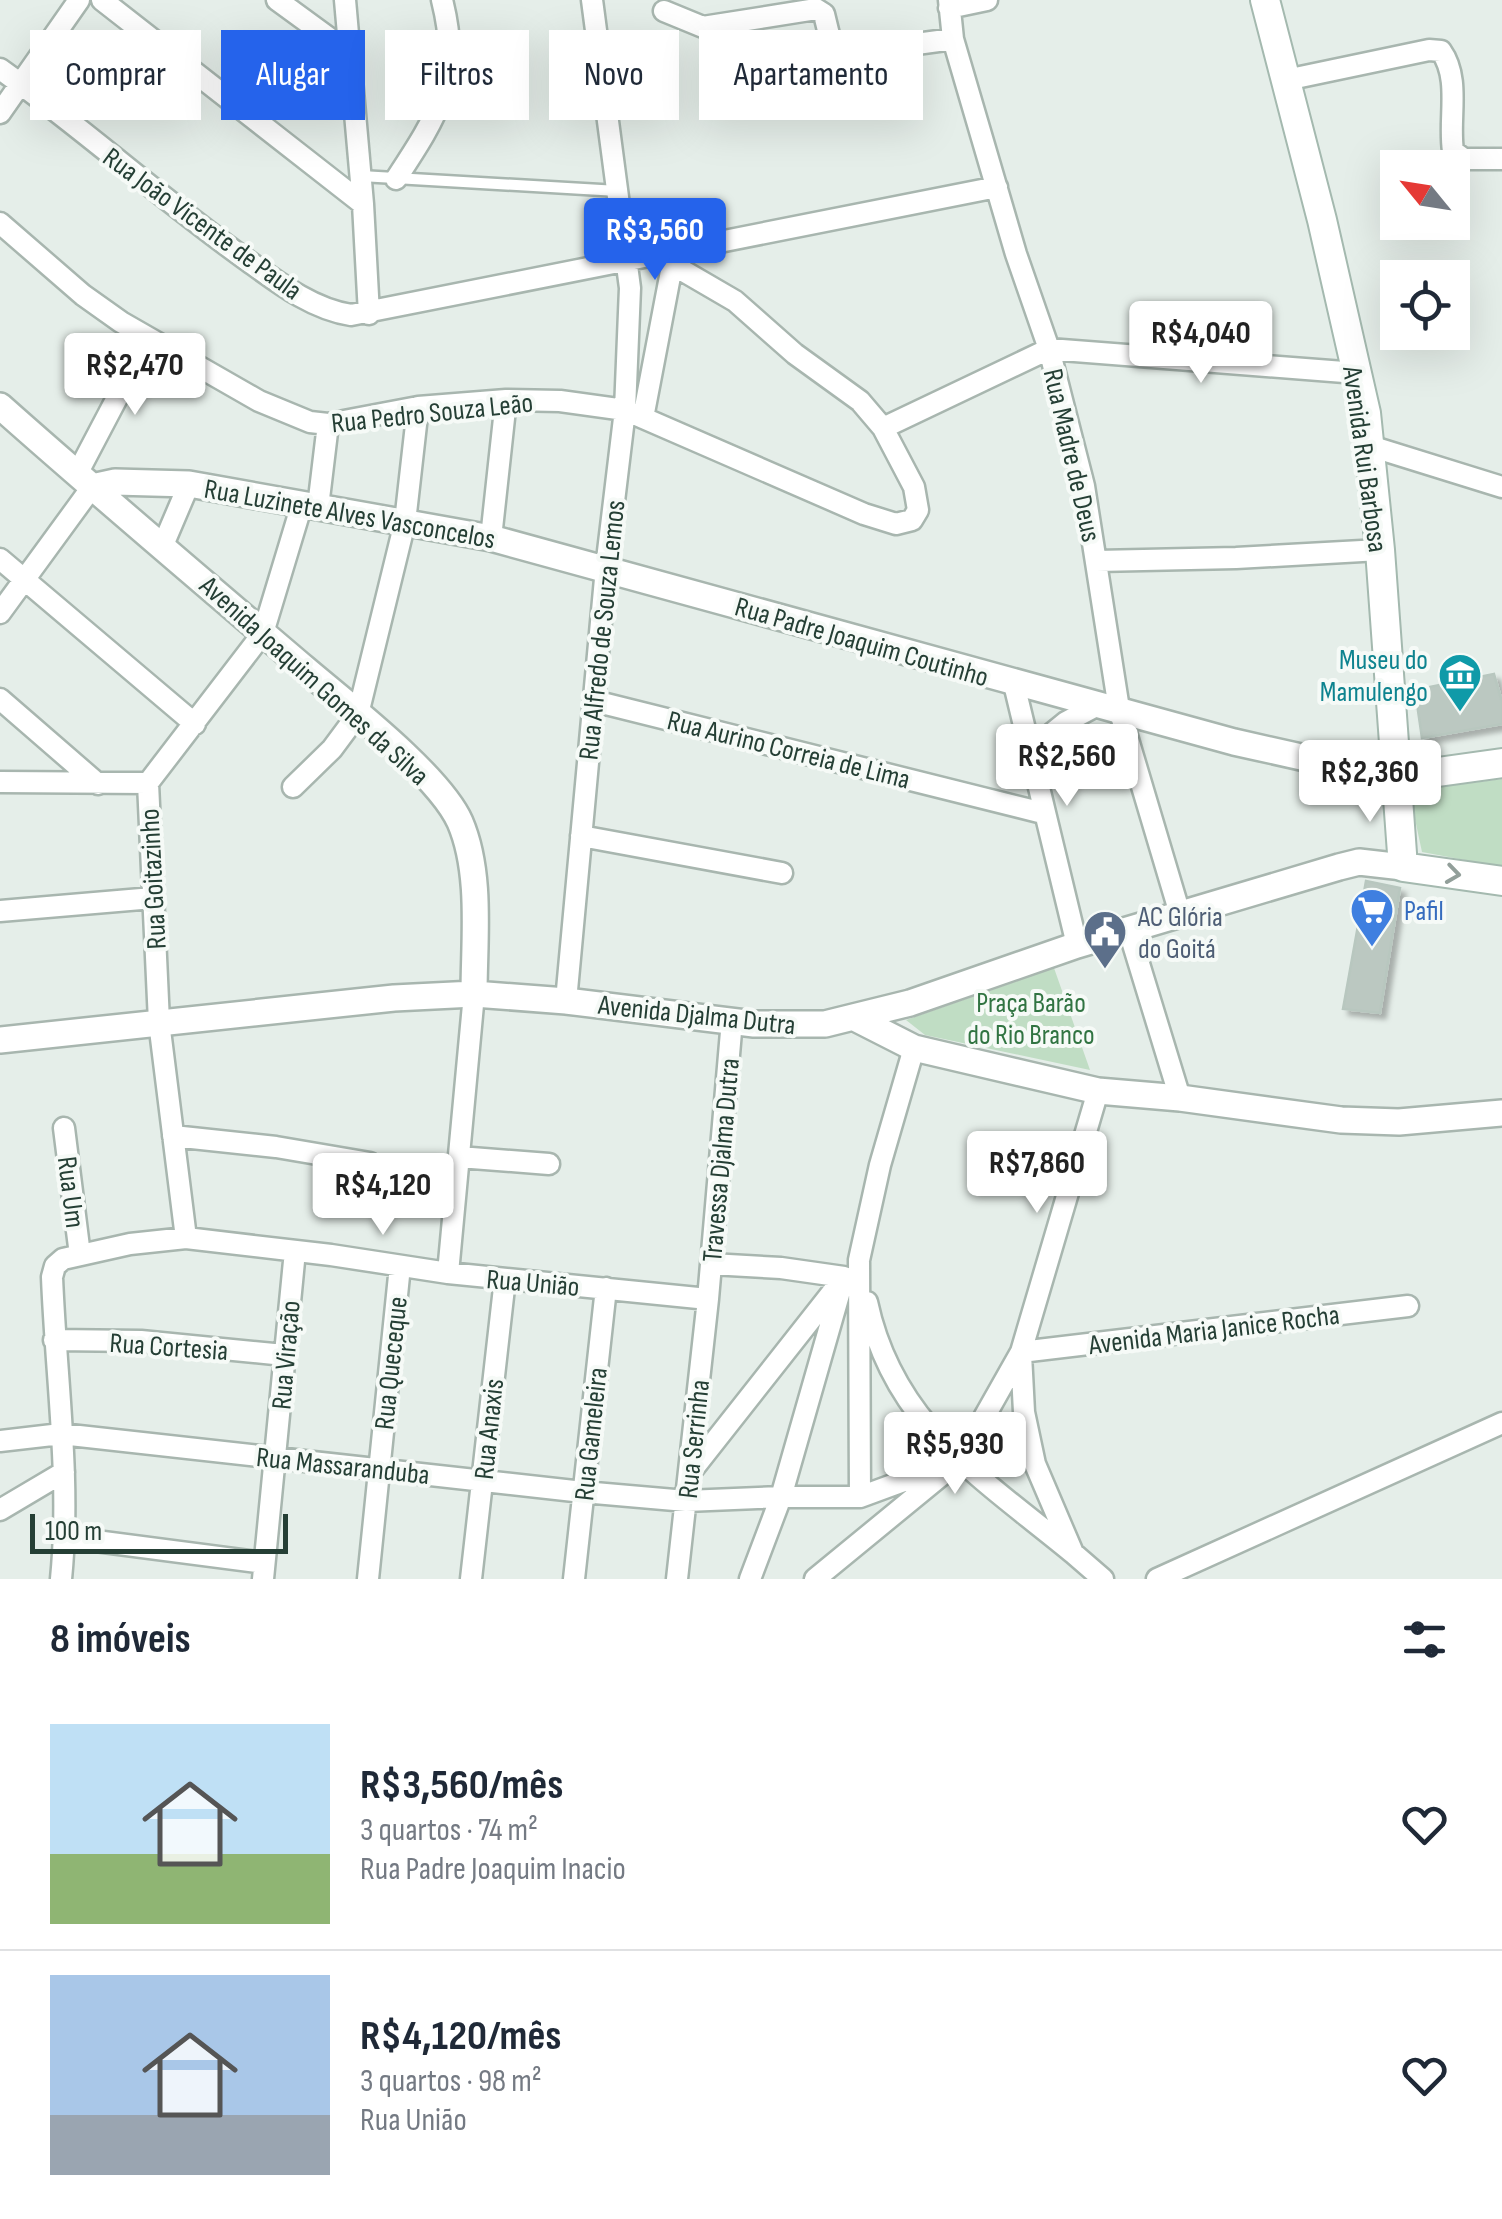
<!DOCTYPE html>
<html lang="pt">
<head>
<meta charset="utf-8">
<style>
  :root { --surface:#fff; --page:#f6f6f7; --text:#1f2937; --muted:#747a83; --line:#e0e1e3; --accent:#2563eb }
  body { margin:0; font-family:"Sofia Sans Condensed",sans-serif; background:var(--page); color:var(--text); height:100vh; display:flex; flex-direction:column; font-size:38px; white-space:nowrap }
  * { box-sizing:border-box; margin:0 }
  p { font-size:32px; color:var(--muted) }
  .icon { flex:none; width:55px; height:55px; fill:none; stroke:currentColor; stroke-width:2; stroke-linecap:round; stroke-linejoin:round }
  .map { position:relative; height:1579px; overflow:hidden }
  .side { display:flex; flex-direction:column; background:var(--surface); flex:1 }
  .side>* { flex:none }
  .banner { position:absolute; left:30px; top:30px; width:1000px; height:90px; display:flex; gap:20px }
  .needle { width:65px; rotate:300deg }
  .controls { position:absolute; left:1380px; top:150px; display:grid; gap:20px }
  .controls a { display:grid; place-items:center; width:90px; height:90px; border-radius:0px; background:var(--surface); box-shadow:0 10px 40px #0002; font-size:50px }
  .scale { position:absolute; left:30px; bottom:25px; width:258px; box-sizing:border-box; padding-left:10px; border:5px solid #253f35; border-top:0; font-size:28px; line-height:35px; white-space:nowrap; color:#253f35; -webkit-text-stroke:8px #f6faf7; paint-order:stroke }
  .price { position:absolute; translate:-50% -85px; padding:0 22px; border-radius:10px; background:#fff; color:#222; font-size:32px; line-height:65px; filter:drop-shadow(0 2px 5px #0008) }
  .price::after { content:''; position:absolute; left:50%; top:60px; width:30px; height:22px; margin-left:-15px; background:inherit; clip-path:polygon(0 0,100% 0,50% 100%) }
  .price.selected { background:var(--accent); color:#fff }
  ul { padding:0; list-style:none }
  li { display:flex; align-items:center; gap:30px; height:250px; padding:0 50px }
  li+li { border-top:2px solid var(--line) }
  li span { display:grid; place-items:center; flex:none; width:280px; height:200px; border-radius:0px; color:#555 }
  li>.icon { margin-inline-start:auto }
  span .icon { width:120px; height:120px; fill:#fffc; stroke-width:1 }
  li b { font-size:42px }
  h2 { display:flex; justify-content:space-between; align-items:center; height:120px; padding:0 50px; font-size:42px }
  .pill { padding:0 35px; border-radius:0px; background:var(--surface); box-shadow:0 10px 40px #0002; font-size:35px; line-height:90px }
  .pill.selected { background:var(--accent); color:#fff }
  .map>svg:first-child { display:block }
  .green { fill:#c0ddc4 }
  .building { fill:#bbc8c1; stroke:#b8c7bf; stroke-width:2.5; filter:url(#shadow) }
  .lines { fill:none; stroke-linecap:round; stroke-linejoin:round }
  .service-casing { stroke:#a8b6af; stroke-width:15 }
  .minor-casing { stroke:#a8b6af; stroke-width:25 }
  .tertiary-casing { stroke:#a8b6af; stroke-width:30 }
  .secondary-casing { stroke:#a4b9af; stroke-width:32 }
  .service { stroke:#fff; stroke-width:10 }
  .minor { stroke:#fff; stroke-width:20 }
  .tertiary { stroke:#fff; stroke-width:25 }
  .secondary { stroke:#fff; stroke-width:28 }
  .oneway { stroke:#929f9a }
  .labels { text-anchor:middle; stroke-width:8; stroke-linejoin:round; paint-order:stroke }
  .street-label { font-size:28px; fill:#253f35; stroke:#f6faf7 }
  .culture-label { font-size:28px; fill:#0d838f; stroke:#f6faf7; text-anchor:end }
  .shop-label { font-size:28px; fill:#366cbe; stroke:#f6faf7; text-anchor:start }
  .service-label { font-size:28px; fill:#4e5e75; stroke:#f6faf7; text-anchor:start }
  .park-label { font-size:28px; fill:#317442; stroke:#f6faf7 }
</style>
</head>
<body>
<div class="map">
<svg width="1502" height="1579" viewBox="0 0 1502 1579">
  <defs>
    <filter id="shadow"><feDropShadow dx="5.5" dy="5.5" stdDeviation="2.5" flood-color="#0004"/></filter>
  </defs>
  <rect width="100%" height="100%" fill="#e5eee9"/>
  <path class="green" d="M1502,779v88l-80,-15 -13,-61z
    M1054,968l36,102 -165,-35 -19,-15z"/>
  <path class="building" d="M1494,674l8,28v22l-80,14 -7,-48z
    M1366,881l34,7 -20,125 -37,-4z"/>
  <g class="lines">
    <defs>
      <path id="service" d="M361,176l257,15"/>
      <path id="minor" d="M102,0l261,204
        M277,0l74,54
        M345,0l18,204 6,110
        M949,0l4,39 63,215 33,95 35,137 35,223 61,205
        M949,8l38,-8
        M664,11l39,16 113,-18 8,5 8,33 11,7 110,-15
        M0,69c84,60 160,129 244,189 32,23 67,51 107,57l646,-128
        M1286,80l143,-30 12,1c20,28 7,68 12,100l11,8h38
        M0,113l79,-113
        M396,179c42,-64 66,-100 46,-179
        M0,223l83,72 38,27 138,79 51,21 18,2 90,-17 88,-7 54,1 65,9 239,104 32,10 16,-4 6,-10 -4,-23 -31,-59 -23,-27 -65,-47 -60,-53 -79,-46
        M643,418l29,-152
        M883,428l166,-79 308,24
        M1370,446l132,41
        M77,474l71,-135
        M318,507l10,-83
        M491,538l15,-138
        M163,545l26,-61
        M0,559l195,165
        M1097,561l139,-3 144,-8
        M0,613l92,-126
        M1014,684l63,261
        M0,699l98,85
        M594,701l449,112
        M1029,752l37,-30 32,-17
        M0,782l148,1
        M293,787l39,-38 26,-35 47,-192 13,-115
        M581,836l201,37
        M0,911l153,-13
        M1129,931l51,167
        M566,1001l40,-433 19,-158 5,-122 -38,-288
        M64,1128l16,127
        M173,1136l103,11 94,16
        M459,1157l90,7
        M186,1238l-27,-216 -11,-239 115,-150 39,-129
        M711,1264l70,4 63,9 -63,220h79l87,-32
        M448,1273l26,-279
        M867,1302c26,123 115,176 206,251
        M54,1340l87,1 143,14
        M1021,1352l387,-46
        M1021,1354l3,58 11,52 38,89 30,26
        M0,1441l61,-7 522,58 103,9 95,-4 -31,82
        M689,1474l149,-189
        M860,1497l-1,-237 21,-95 34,-117
        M0,1510l64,-38
        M65,1537l199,26
        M61,1579c10,-100 -5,-201 -9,-302l3,-11 8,-7 67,-15 56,-6 145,17 117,18 260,26
        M263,1579l32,-328
        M368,1579l32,-313
        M471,1579l34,-300
        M574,1579l32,-291
        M677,1579l31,-280 24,-279
        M815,1579l145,-119 61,-108 77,-261
        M1157,1579l345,-156"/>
      <path id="tertiary" d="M0,406c100,89 202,175 304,262 41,35 135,107 156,154 22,51 14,118 14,172
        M92,487l23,-5 74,2 302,54 743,204 161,36
        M855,1018l59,30 184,43 82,7 161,22 58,2 103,-9
        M0,1040l394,-42 80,-4 92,7 188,23h71l85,-21 167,-58 262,-78 20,-5 44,5"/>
      <path id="secondary" d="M1265,0l57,220 44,193 14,137 23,317 99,14
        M1395,778l107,-15"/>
    </defs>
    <use href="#service" class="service-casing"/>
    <use href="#minor" class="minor-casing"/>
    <use href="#tertiary" class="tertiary-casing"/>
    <use href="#secondary" class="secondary-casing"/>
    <use href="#service" class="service"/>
    <use href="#minor" class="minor"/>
    <use href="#tertiary" class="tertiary"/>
    <use href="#secondary" class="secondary"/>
  </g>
  <defs><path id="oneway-chevron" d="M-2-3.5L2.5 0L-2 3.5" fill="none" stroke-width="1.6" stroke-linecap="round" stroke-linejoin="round" transform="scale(2.5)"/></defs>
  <use class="oneway" href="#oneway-chevron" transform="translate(1453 874) rotate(8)"/>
  <defs>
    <symbol id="museum-pin" viewBox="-11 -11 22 30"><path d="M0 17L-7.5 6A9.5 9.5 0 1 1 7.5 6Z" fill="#0f9aa8" stroke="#f6faf7"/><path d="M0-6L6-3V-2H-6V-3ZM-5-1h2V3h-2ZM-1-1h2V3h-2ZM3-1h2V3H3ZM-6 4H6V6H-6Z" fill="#fff"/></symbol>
    <symbol id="supermarket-pin" viewBox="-11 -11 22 30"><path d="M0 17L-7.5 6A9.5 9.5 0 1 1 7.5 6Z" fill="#3f7fe0" stroke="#f6faf7"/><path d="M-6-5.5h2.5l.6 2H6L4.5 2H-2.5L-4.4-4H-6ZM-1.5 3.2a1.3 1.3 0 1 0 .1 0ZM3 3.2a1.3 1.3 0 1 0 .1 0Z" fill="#fff"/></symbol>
    <symbol id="civic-pin" viewBox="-11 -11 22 30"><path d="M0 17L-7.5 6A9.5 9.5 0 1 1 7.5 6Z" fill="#5c6f8a" stroke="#f6faf7"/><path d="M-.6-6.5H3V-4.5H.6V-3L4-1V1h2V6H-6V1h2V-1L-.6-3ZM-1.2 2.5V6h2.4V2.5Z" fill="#fff"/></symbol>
  </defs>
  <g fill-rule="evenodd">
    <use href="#museum-pin" x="1435" y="650" width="50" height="68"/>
    <use href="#supermarket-pin" x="1347" y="885" width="50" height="68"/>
    <use href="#civic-pin" x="1080" y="907" width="50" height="68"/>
  </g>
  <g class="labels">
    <g class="street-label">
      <text transform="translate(203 223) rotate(36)" y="10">Rua João Vicente de Paula</text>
      <text transform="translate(432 412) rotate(-6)" y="10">Rua Pedro Souza Leão</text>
      <text transform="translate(1073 455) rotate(77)" y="10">Rua Madre de Deus</text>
      <text transform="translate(1366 459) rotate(82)" y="10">Avenida Rui Barbosa</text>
      <text transform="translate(350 513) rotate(10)" y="10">Rua Luzinete Alves Vasconcelos</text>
      <text transform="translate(601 630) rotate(-84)" y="10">Rua Alfredo de Souza Lemos</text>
      <text transform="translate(862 641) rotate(16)" y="10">Rua Padre Joaquim Coutinho</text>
      <text transform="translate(315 680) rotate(42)" y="10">Avenida Joaquim Gomes da Silva</text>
      <text transform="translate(789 749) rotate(14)" y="10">Rua Aurino Correia de Lima</text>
      <text transform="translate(152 879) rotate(-93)" y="10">Rua Goitazinho</text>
      <text transform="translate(697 1014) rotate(6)" y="10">Avenida Djalma Dutra</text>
      <text transform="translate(720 1160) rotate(-85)" y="10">Travessa Djalma Dutra</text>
      <text transform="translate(72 1192) rotate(83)" y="10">Rua Um</text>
      <text transform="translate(533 1282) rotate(5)" y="10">Rua União</text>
      <text transform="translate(1214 1329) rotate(-7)" y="10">Avenida Maria Janice Rocha</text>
      <text transform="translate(169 1346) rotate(4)" y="10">Rua Cortesia</text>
      <text transform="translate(285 1355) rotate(-85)" y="10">Rua Viração</text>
      <text transform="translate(390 1363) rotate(-84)" y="10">Rua Queceque</text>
      <text transform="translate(488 1429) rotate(-84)" y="10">Rua Anaxis</text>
      <text transform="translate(590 1434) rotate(-84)" y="10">Rua Gameleira</text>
      <text transform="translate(693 1439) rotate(-84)" y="10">Rua Serrinha</text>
      <text transform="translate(343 1465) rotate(6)" y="10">Rua Massaranduba</text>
    </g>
    <g class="culture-label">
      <text x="1428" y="669">Museu do<tspan x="1428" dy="32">Mamulengo</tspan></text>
    </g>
    <g class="shop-label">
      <text x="1404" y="920">Pafil</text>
    </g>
    <g class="service-label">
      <text x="1138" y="926">AC Glória<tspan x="1138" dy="32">do Goitá</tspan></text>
    </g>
    <g class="park-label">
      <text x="1031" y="1012">Praça Barão<tspan x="1031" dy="32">do Rio Branco</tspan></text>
    </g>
  </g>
</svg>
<div class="controls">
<a><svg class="needle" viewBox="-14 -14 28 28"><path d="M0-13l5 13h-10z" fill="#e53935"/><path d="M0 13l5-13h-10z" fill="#747a83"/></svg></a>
<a><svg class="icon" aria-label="locate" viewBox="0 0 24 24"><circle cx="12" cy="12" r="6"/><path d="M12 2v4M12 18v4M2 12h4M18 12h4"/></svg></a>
</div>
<div class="scale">100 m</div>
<b class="price selected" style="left:655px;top:283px">R$3,560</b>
<b class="price" style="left:1201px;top:386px">R$4,040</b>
<b class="price" style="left:135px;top:418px">R$2,470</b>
<b class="price" style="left:1067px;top:809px">R$2,560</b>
<b class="price" style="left:1370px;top:825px">R$2,360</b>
<b class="price" style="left:1037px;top:1216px">R$7,860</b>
<b class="price" style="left:383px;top:1238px">R$4,120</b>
<b class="price" style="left:955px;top:1497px">R$5,930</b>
<div class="banner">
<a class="pill">Comprar</a>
<a class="pill selected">Alugar</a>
<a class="pill">Filtros</a>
<a class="pill">Novo</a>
<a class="pill">Apartamento</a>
</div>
</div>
<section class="side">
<h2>8 imóveis<svg class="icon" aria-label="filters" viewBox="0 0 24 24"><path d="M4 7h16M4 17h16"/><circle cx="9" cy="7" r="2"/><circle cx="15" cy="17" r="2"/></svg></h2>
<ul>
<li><span style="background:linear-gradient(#bfe0f5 65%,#8fb573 0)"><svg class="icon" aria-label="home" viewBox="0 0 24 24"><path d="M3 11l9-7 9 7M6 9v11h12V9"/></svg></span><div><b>R$3,560/mês</b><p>3 quartos · 74 m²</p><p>Rua Padre Joaquim Inacio</p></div><svg class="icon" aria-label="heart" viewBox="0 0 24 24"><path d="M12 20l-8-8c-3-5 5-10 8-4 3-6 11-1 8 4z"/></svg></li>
<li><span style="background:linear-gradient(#a9c7e8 70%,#9aa5b1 0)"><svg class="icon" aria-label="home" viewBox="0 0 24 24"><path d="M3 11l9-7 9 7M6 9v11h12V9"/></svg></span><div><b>R$4,120/mês</b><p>3 quartos · 98 m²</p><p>Rua União</p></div><svg class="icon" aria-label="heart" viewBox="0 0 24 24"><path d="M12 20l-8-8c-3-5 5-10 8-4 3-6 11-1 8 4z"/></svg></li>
</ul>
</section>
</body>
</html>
